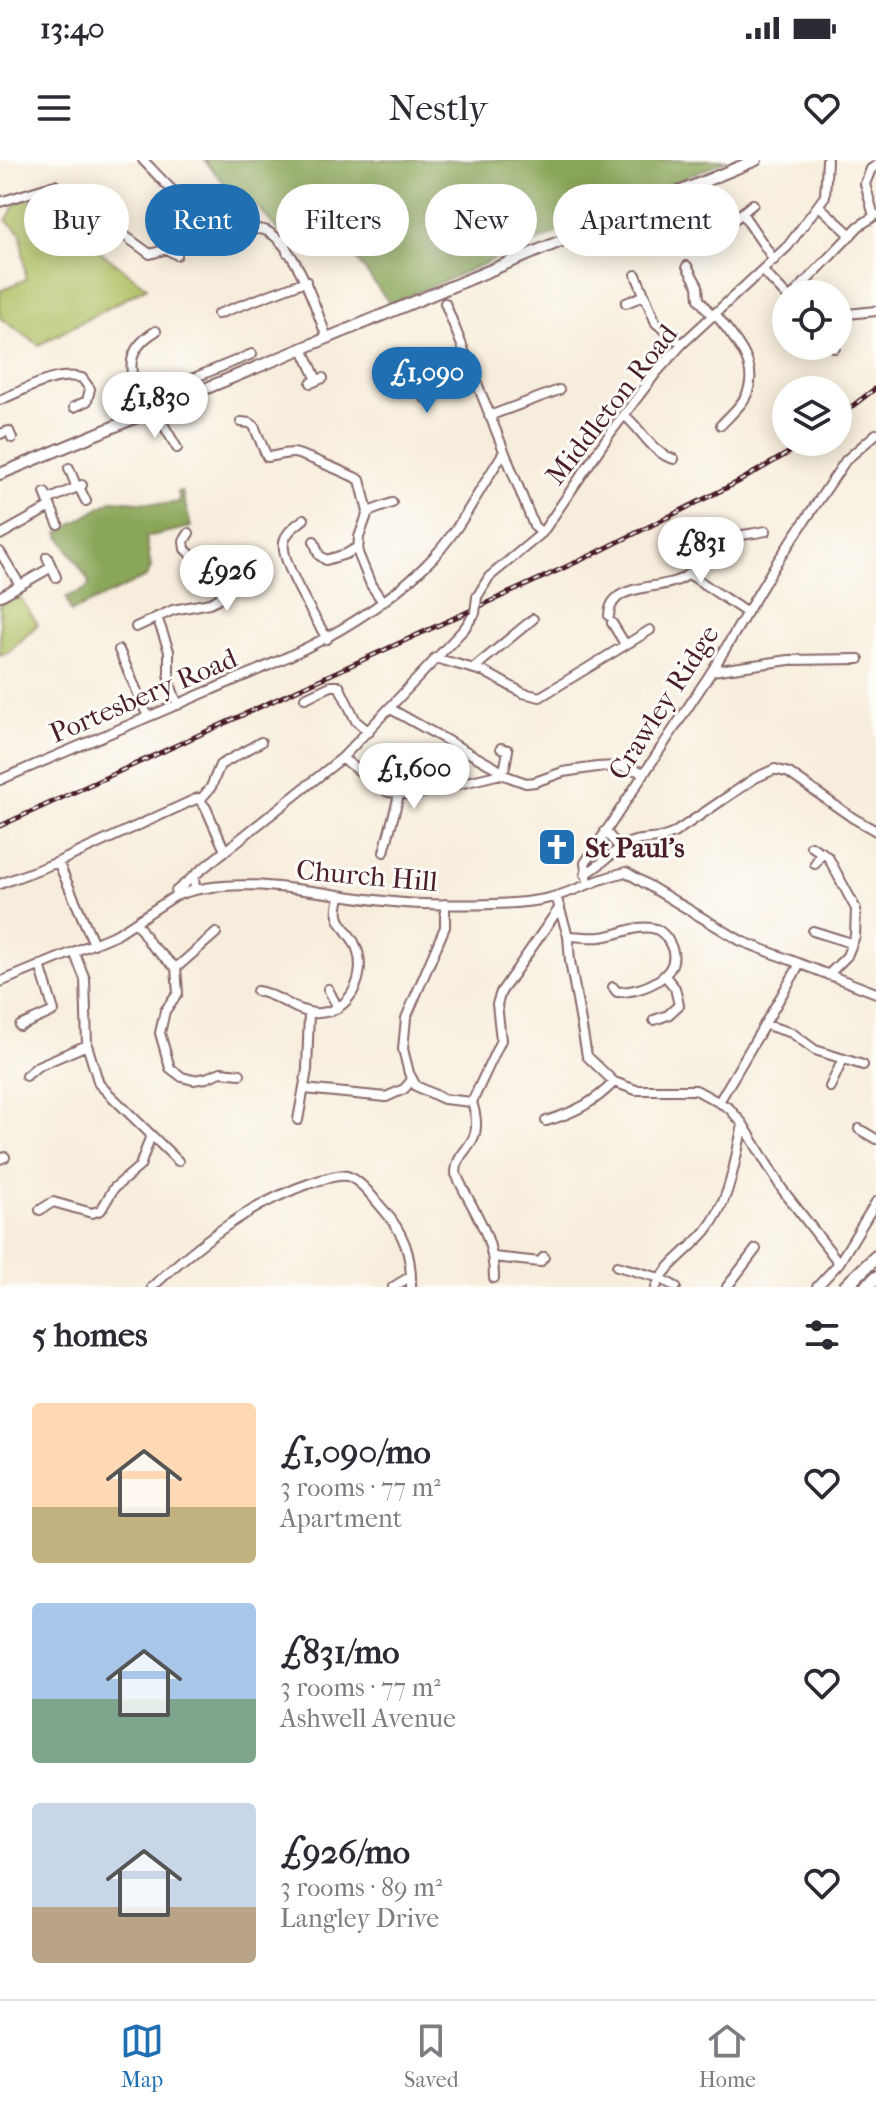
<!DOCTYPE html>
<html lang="en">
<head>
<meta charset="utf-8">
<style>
  :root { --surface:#fff; --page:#f7f7f7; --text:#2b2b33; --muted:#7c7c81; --line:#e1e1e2; --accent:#1f6fb2 }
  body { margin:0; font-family:"IM FELL French Canon",serif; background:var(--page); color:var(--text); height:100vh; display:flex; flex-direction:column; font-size:30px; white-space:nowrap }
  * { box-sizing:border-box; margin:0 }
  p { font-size:26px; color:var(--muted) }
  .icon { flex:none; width:44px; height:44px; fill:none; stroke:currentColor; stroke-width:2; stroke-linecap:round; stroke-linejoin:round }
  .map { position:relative; height:1127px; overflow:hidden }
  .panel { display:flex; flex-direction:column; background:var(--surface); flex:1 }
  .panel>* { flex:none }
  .top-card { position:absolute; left:24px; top:24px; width:828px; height:72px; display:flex; gap:16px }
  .fabs { position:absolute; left:772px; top:120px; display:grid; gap:16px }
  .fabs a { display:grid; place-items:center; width:80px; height:80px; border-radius:50%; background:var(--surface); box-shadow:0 4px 20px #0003; font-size:40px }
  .price { position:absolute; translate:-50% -68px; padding:0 18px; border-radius:28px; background:#fff; color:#222; font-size:26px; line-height:52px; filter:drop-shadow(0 2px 4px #0008) }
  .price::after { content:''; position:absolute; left:50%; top:48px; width:24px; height:18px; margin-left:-12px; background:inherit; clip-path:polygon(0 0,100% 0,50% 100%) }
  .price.selected { background:var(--accent); color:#fff }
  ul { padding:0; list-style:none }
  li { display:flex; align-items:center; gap:24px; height:200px; padding:0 32px }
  li span { display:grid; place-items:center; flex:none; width:224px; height:160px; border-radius:8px; color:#555 }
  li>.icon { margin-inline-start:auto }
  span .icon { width:96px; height:96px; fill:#fffc; stroke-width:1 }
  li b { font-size:34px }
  h2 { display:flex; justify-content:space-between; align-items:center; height:96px; padding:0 32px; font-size:34px }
  .chip { padding:0 28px; border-radius:36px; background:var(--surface); box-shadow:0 4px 20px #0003; font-size:28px; line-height:72px }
  .chip.selected { background:var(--accent); color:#fff }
  .status { display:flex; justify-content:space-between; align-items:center; height:56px; padding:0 40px; background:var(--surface); direction:ltr }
  .status svg { height:22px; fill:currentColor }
  header { display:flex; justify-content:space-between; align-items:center; height:104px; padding:0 32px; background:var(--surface); font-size:36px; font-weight:600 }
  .tab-bar { display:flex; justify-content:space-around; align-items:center; height:112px; border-top:2px solid var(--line); background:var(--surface); font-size:22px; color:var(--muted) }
  .tab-bar a { display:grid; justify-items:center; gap:4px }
  .tab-bar .selected { color:var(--accent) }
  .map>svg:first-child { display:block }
  .green { fill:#aebf62; stroke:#7c6f46; stroke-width:2 }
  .forest { fill:#8aa658; stroke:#6a6242; stroke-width:2 }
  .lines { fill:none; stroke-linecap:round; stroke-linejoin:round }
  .minor-casing { stroke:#876769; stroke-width:12 }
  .major-casing { stroke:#876769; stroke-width:14 }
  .highway-casing { stroke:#876769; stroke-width:16 }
  .minor { stroke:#fff; stroke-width:8 }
  .major { stroke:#fff; stroke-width:10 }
  .highway { stroke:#fff; stroke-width:12 }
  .rail-casing { stroke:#4a1f2b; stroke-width:5 }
  .rail { stroke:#fdfcf7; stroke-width:2; stroke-dasharray:6; stroke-linecap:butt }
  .minor-bridge-casing { stroke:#876769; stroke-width:12; stroke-linecap:butt }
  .minor-bridge { stroke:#fff; stroke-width:8 }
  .labels { text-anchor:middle; stroke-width:6; stroke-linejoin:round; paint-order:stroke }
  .street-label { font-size:28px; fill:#4a1f2b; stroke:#fdfcf7 }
  .poi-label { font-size:28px; font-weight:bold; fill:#4a1f2b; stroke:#fdfcf7; text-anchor:start }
</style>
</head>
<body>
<div class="status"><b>13:40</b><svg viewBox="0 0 49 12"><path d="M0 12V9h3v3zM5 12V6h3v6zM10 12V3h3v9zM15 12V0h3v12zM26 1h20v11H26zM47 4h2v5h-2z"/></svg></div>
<header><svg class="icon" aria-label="menu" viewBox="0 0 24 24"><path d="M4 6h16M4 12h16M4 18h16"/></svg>Nestly<svg class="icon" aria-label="heart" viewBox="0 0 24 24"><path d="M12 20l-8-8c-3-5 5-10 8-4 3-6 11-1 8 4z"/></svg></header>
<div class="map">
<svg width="876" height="1127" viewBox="0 0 876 1127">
  <rect width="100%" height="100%" fill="#fdfcf7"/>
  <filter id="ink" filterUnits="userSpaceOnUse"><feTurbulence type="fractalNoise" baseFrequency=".0125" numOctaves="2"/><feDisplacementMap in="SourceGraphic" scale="16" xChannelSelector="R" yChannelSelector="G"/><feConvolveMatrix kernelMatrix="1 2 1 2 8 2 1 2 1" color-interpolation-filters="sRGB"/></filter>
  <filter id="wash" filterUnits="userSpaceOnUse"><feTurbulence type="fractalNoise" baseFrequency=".006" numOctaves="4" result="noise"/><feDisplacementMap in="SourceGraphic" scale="32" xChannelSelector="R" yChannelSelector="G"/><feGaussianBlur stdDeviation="1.8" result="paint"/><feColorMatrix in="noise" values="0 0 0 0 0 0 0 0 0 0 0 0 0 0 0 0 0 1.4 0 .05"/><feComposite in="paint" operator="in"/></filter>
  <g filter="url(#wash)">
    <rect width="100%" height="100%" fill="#f7eddc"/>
    <path class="green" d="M28,38l119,89 -108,58 -39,-27v-27l26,-12 -5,-46 -15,-13 12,-19z
      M19,436l19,28 -29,28 -9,3v-51z"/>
    <path class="forest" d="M204,0h523l-337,144 -81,-109h-10l-10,16 -7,24 -25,-29 -31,-21z
      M182,331l9,36 -45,10 5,31 -5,9 -75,35 -5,-15 18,-7 5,-5 -1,-5 -30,-47 55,-33 54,4 13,-2 -2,-10z"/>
  </g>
  <g filter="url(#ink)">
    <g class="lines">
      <defs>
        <path id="minor" d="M143,0c26,27 51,57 88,68 12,4 25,-2 36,3 30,16 49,78 60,107
          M0,42l55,-17 95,69 17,-5 10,6
          M819,46l32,29
          M742,53l32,47
          M874,56l-9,-32 6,-15 5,-3
          M730,63l23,-19
          M287,92l-2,-17 17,-38
          M687,106l11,20 1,13 13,17
          M762,110l24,25
          M636,115l20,48 26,21
          M794,134l65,-68 17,-11
          M445,143l89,223 8,7
          M626,143l19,-8
          M715,153c15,22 44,48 33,78 -4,13 -18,24 -27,34
          M218,154l88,-33
          M838,155l38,-4
          M834,186l1,2
          M303,189l14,31
          M409,204l16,34 9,-2 39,-20
          M311,223l12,-5
          M0,240c25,-10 55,-29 82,-22l8,11 -3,12 -13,6
          M140,240l112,-46
          M155,250l22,38
          M146,254c-14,-35 -28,-60 10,-83
          M624,255c18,14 27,38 50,44
          M489,256l70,-26
          M241,262l9,1 4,3 13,31c9,-1 18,-4 26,-4 7,0 58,22 67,27l8,32 -9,25 -1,16 13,32 12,17
          M0,274l9,-3 3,7
          M69,308l8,20
          M79,327l7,14
          M45,333l13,31
          M48,340l34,-15
          M368,352l24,-9
          M304,359c-7,6 -18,12 -20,23 -4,20 32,77 43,97
          M0,375l50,-28
          M314,381l5,14 7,5 20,-6 12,-7
          M0,392l20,33
          M47,397l9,20
          M689,414l58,39
          M1,436l49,-28
          M477,437l12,-20 53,-44 69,-101 45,-59 26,-29 106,-98 37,-50 2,-36
          M609,456c1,-37 56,-23 78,-41 8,-6 11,-19 18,-26 14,-13 43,-14 61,-18
          M157,457l12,34v31l9,23
          M612,463l13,21
          M136,467l37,-17 37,-7 10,-5c8,-21 -23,-35 -35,-49l-1,-8 5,-8
          M119,490l29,67
          M435,498l50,14 38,21 17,4 110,-67
          M474,508l59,-49
          M712,511l77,-11 70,-1
          M305,538l26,-12h8l17,35 13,11
          M389,548l107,60 5,6
          M342,598l46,34 24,3 89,-21 25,9 9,-1 28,-10 34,-5 21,-1 25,6
          M499,612l6,-5 3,-17 -7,-2
          M0,620c68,-30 138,-58 206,-88 83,-35 153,-62 219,-126 34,-33 53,-75 79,-114
          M201,639l10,-12 9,-22 41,-23
          M605,671l15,17
          M811,686l17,11 28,52 -1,27 -8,20 -19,19
          M384,692l15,-57
          M58,702l36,82
          M815,704l7,-12
          M585,714c16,-8 27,-23 44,-31 14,-6 27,-1 45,-10l81,-55 20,-9 14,4 64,45 23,13
          M588,723l-3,-20 127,-192 65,-109 69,-102 30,-26
          M0,724l58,-22 140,-64 8,10 19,43
          M195,730l-1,-14 2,-2 146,-116 122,-129 11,-16
          M175,736c73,-28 171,7 248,8 36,1 88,2 122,-5 28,-6 53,-21 81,-27l115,69 135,52
          M556,736l12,40 2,25 17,95 27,26 22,8h60l33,18 14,16 39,65 57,74
          M445,744v23l-39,91 -3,31 6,24 7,13 28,13 28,3
          M136,762l15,23 25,23 2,25 -13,18 -5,22 10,35 12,9 11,3 13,-2 15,-6 19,2
          M813,771l38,12
          M568,776c11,0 22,2 32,1 17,-1 38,-14 56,-8 5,2 11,8 13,13 19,32 -27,51 -52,50l-4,-5
          M74,792l11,27 2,66 12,39 79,77
          M176,808l40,-35
          M0,822l117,-48 58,-38 1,-5 18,-15
          M328,829l10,19
          M257,831c21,3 36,20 57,22 12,1 25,-4 33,-13 14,-16 17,-39 7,-58 -4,-7 -10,-13 -14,-21 -4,-7 -2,-15 0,-24
          M654,860l14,-5 11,-10 -4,-17 -10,-12
          M766,865l26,8 23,17 48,15
          M20,866l34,-15 -14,-46
          M26,916l12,-10 49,-21
          M830,927l13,-28
          M304,929l82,8 18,-8 8,-9
          M472,942l29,-62 -4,-36 4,-12 59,-85
          M472,942c15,47 -16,42 -16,72 17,38 38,59 38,104
          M719,942l81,-138
          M298,960l9,-50 2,-58
          M546,961c27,-8 48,-18 68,-39
          M859,969l17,10
          M0,999l5,-2
          M40,1050l13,-8 39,11 9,-3 13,-22 26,-22 11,-31
          M493,1097l47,5 4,-5
          M617,1106l43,12 16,9
          M152,1127c47,-44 97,-83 159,-104 11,-3 24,-9 36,-7 14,4 26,22 36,33 21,24 29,46 28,78
          M393,1127l18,-11
          M656,1127c9,-22 35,-38 50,-56 25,-32 28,-68 37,-106
          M727,1127l29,-38
          M817,1127l22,-24 37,-61"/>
        <path id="major" d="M0,314l756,-314"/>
        <path id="highway" d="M845,1127l31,-30
          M866,1127l10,-9"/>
      </defs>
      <use href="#minor" class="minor-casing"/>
      <use href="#major" class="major-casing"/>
      <use href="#highway" class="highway-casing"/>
      <use href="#minor" class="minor"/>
      <use href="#major" class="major"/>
      <use href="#highway" class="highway"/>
      <defs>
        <path id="rail" d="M838,257l38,-29
          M0,666l594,-272 144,-72 69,-40"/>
      </defs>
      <use href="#rail" class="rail-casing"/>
      <use href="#rail" class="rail"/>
      <defs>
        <path id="minor-bridge" d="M475,453l2,-16"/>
      </defs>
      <use href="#minor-bridge" class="minor-bridge-casing"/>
      <use href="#minor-bridge" class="minor-bridge"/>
    </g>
  </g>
  <defs>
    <symbol id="church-square" viewBox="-11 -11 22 22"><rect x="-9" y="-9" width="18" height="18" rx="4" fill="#1f6fb2" stroke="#fdfcf7"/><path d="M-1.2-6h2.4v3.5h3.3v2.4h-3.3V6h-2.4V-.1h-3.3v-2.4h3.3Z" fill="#fff"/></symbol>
  </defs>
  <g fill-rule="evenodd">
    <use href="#church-square" x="535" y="665" width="44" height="44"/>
  </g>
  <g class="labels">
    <g class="street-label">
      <text transform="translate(611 244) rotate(-52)" y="10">Middleton Road</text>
      <text transform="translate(143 535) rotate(-23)" y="10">Portesbery Road</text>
      <text transform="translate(663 542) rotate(-57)" y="10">Crawley Ridge</text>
      <text transform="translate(367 715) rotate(5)" y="10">Church Hill</text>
    </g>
    <g class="poi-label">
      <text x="585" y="697">St Paul's</text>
    </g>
  </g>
</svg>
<div class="fabs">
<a><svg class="icon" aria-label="locate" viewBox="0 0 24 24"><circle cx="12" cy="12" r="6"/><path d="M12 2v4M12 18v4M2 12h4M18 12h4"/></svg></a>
<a><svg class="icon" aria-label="layers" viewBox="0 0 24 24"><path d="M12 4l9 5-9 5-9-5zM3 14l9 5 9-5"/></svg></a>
</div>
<b class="price selected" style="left:427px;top:255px">£1,090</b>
<b class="price" style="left:155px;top:280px">£1,830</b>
<b class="price" style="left:701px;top:425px">£831</b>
<b class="price" style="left:227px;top:453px">£926</b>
<b class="price" style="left:414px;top:651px">£1,600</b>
<div class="top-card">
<a class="chip">Buy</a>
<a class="chip selected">Rent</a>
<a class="chip">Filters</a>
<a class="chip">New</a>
<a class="chip">Apartment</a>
</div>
</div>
<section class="panel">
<h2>5 homes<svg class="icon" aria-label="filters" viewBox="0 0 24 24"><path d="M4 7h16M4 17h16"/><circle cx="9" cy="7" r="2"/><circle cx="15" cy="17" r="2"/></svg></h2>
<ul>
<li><span style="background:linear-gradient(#ffd9b3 65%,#c2b280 0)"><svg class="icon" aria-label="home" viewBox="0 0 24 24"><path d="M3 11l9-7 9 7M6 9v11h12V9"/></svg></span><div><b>£1,090/mo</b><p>3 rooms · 77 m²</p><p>Apartment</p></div><svg class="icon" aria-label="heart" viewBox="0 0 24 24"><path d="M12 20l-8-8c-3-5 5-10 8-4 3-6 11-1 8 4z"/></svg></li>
<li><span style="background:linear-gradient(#a9c7e8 60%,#7fa58c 0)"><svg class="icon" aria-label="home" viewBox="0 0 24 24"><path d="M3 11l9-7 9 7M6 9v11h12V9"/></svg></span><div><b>£831/mo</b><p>3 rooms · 77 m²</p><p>Ashwell Avenue</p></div><svg class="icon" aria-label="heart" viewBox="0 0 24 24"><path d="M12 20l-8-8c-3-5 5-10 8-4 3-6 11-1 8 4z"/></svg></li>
<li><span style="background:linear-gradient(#c9d6e8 65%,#b9a48a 0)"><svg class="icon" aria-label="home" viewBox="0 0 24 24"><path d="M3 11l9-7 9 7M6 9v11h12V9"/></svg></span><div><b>£926/mo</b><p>3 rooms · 89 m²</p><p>Langley Drive</p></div><svg class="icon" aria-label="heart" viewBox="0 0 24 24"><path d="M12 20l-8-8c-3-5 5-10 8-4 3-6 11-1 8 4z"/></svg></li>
</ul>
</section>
<nav class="tab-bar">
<a class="selected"><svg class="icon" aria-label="map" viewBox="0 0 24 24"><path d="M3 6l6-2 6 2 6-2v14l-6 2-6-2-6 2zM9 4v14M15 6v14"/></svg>Map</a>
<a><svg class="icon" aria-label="saved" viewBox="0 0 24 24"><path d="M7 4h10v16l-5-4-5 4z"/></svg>Saved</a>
<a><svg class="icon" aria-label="home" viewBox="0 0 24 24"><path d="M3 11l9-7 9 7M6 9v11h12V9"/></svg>Home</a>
</nav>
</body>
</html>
